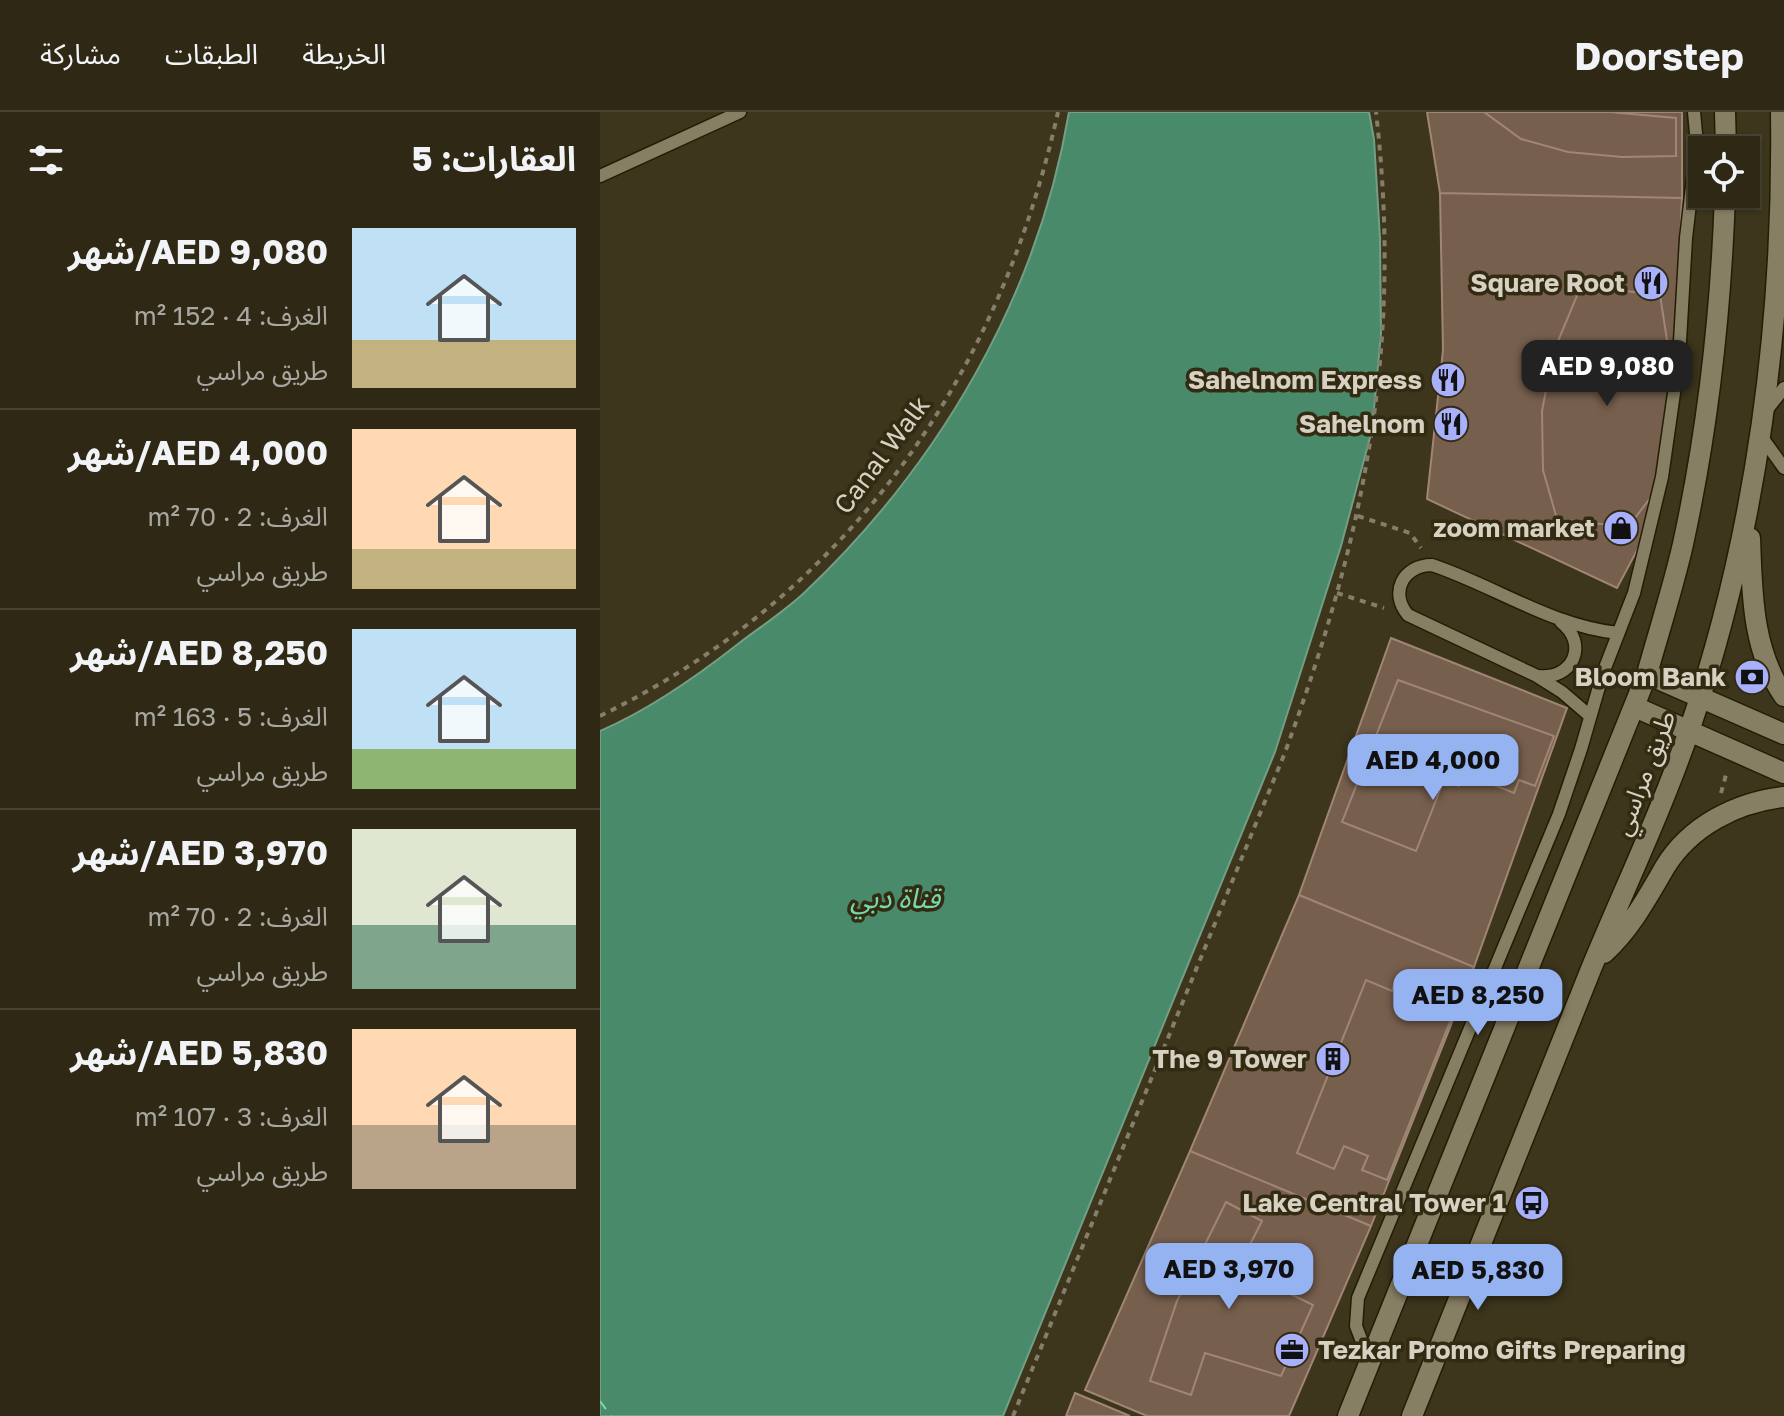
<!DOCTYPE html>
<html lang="ar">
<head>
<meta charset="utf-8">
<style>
  :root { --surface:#2e2815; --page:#3a3422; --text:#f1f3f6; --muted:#a7a6a0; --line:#494434; --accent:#95b2f1 }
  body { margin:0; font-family:"Golos Text","Noto Sans Arabic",sans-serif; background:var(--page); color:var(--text); direction:rtl; height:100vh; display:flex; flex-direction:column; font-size:30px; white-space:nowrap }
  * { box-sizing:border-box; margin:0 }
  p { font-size:26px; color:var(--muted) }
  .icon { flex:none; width:44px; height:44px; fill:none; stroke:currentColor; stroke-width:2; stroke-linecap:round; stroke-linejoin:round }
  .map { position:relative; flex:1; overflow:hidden; direction:ltr }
  .side { display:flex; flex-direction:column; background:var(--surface); width:600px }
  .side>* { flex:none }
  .controls { position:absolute; left:1088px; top:24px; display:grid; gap:16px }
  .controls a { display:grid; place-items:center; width:72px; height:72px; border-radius:0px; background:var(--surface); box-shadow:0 2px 6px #0004,0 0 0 2px var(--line); font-size:40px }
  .price { position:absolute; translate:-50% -68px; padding:0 18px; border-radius:16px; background:var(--accent); color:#111; font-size:26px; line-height:52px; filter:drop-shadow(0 2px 4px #0008) }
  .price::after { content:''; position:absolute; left:50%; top:48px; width:24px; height:18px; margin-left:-12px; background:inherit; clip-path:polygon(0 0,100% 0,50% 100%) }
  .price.current { background:#222; color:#fff }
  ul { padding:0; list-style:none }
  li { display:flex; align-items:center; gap:24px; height:200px; padding:0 24px }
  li+li { border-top:2px solid var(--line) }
  li span { display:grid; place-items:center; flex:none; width:224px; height:160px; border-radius:0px; color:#555 }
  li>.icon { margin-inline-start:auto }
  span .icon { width:96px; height:96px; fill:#fffc; stroke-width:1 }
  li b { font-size:34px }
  h2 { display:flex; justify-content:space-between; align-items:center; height:96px; padding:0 24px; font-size:34px }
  header { display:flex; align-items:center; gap:48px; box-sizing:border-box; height:112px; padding:0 40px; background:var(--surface); border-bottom:2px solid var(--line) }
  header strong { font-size:38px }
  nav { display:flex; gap:44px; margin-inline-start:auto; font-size:28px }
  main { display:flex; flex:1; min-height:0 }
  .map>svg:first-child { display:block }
  .water { fill:#498a6b; stroke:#739f85; stroke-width:2 }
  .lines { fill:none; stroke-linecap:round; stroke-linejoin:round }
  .ferry { stroke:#78d8aa; stroke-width:2; stroke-dasharray:10 8; stroke-linecap:butt }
  .building { fill:#775f4d; stroke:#a08674; stroke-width:2 }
  .lane-casing { stroke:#241c04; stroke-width:15 }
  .secondary-casing { stroke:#241c04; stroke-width:23 }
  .path { stroke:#857e6a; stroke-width:4; stroke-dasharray:6 6; stroke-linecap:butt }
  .lane { stroke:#877f63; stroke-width:12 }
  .secondary { stroke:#877f63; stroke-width:20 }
  .labels { text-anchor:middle; stroke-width:7; stroke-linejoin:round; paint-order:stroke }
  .poi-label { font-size:26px; font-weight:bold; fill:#d6d1c2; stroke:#322b12; text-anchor:end }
  .street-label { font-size:26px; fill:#d6d1c2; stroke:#322b12 }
  .water-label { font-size:28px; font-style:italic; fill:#78d8aa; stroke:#322b12 }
</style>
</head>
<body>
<header>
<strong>Doorstep</strong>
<nav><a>الخريطة</a><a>الطبقات</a><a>مشاركة</a></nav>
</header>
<main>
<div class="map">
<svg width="1184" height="1304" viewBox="0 0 1184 1304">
  <rect width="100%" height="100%" fill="#3d351c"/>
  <path class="water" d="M469,0h300l5,27 6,100 1,94 -9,97 -31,116 -66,206 -272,664h-403v-685c49,-21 96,-54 138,-87 22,-17 47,-33 67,-52 134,-127 233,-296 264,-480z"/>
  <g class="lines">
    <path class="ferry" d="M0,1289l11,15"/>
  </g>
  <path class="building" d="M827,0h255v86l-242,-5z
    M884,0h126l66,6v38l-54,1 -54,-5 -47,-13z
    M840,81l242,5 -10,218 -22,110 -33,62 -190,-89 16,-149z
    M981,174l79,9 9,58 2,64 -13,71 -30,39 -71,-8 -14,-49 -1,-59 11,-58z
    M791,526l176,70 -93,259 -175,-72z
    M798,568l156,56 -19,50 -16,-6 -5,13 -50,-20 -5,13 -15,-6 -28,71 -74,-29z
    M699,783l175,72 -103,259 -181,-75z
    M797,865l45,18 -7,17 16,7 -64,161 -25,-10 6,-14 -24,-10 -10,23 -37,-16 69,-173 26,11z
    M590,1039l181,75 -82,190h-142l-62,-26z
    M626,1090l36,19 -24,47 75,37 -32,71 -76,-23 -14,42 -41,-14 27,-80z
    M475,1281l55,23h-64z"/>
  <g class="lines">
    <defs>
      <path id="lane" d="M0,64l140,-64
        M1165,300l19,-24
        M1161,324l23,32
        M938,564c35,4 51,-32 23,-54
        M990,604l-28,-24 -27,-17 -127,-60c-19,-22 -5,-50 24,-50 63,21 119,61 186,68
        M770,1251l-14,-37 2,-28 201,-484 22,-65 22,-76 31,-80 28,-116 17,-119 7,-120 11,-94 -3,-32"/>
      <path id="secondary" d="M1125,0l1,38
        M1150,426c2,54 2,112 34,158
        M1047,562l137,60
        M1035,595l149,66
        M1004,841c27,-25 43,-55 61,-86 25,-41 72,-65 119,-70
        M748,1304l299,-742c12,-43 26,-86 36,-130 25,-115 38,-232 42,-350
        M812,1304c60,-149 120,-298 179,-447 33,-80 71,-159 99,-241 67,-196 94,-409 91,-616"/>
    </defs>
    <use href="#lane" class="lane-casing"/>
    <use href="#secondary" class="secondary-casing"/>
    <path class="path" d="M758,404l52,17 11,15
      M737,481l47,15
      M0,604c248,-121 399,-338 458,-604
      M1121,681l6,-22
      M413,1304l271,-661c81,-219 119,-409 92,-643"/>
    <use href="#lane" class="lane"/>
    <use href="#secondary" class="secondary"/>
  </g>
  <defs>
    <symbol id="restaurant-disc" viewBox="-11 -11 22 22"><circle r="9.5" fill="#a8b0fc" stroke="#322b12"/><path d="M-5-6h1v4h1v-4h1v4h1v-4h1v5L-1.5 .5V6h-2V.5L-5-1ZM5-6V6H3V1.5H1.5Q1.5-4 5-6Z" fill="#111"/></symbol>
    <symbol id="shop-disc" viewBox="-11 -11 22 22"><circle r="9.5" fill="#a8b0fc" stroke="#322b12"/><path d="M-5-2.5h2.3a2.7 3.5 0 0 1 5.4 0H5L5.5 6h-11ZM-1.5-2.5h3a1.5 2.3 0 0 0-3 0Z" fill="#111"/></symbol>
    <symbol id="bank-disc" viewBox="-11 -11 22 22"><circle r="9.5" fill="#a8b0fc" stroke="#322b12"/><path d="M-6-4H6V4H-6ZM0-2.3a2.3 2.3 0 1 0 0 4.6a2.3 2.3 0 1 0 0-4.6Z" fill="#111"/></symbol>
    <symbol id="building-disc" viewBox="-11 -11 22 22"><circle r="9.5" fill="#a8b0fc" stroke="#322b12"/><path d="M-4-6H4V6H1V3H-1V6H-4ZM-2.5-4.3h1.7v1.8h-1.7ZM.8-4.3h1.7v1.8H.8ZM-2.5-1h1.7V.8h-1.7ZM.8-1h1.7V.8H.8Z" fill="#111"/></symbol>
    <symbol id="bus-disc" viewBox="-11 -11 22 22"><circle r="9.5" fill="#a8b0fc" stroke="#322b12"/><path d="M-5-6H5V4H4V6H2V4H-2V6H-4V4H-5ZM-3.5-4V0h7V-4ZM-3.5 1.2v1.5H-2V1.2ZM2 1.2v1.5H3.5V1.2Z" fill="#111"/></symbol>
    <symbol id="office-disc" viewBox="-11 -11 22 22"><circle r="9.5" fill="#a8b0fc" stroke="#322b12"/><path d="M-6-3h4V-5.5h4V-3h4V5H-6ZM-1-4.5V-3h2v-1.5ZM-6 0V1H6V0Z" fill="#111"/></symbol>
  </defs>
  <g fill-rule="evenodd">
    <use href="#restaurant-disc" x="1031" y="151" width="40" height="40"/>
    <use href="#restaurant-disc" x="828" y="248" width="40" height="40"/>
    <use href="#restaurant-disc" x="831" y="292" width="40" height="40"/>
    <use href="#shop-disc" x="1001" y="396" width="40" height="40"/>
    <use href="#bank-disc" x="1132" y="545" width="40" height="40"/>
    <use href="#building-disc" x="713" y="927" width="40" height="40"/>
    <use href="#bus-disc" x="912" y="1071" width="40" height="40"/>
    <use href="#office-disc" x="672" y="1218" width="40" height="40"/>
  </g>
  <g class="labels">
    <g class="poi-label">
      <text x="1025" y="180">Square Root</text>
      <text x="822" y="277">Sahelnom Express</text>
      <text x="825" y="321">Sahelnom</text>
      <text x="995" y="425">zoom market</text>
      <text x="1126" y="574">Bloom Bank</text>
      <text x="707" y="956">The 9 Tower</text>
      <text x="906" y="1100">Lake Central Tower 1</text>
      <text x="718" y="1247" text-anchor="start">Tezkar Promo Gifts Preparing</text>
    </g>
    <g class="street-label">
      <text transform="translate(282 343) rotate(-53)" y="9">Canal Walk</text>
      <text transform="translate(1044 661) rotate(-69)" y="9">طريق مراسي</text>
    </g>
    <g class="water-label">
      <text x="295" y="796">قناة دبي</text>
    </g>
  </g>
</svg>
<div class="controls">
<a><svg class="icon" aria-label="locate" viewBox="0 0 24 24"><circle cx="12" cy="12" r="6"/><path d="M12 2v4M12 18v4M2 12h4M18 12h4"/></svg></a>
</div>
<b class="price current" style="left:1007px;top:296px">AED 9,080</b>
<b class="price" style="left:833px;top:690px">AED 4,000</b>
<b class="price" style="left:878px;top:925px">AED 8,250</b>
<b class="price" style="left:629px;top:1199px">AED 3,970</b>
<b class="price" style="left:878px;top:1200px">AED 5,830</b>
</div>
<section class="side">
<h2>العقارات: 5<svg class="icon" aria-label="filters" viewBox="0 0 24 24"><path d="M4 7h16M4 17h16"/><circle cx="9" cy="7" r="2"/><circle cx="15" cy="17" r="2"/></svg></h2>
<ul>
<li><span style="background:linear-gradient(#bfe0f5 70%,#c2b280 0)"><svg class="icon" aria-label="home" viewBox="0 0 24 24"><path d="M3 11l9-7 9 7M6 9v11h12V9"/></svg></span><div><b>AED 9,080/شهر</b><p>الغرف: 4 · 152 m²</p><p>طريق مراسي</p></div></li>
<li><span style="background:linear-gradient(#ffd9b3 75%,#c2b280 0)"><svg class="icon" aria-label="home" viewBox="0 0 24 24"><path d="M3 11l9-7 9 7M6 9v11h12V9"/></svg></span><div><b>AED 4,000/شهر</b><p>الغرف: 2 · 70 m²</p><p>طريق مراسي</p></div></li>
<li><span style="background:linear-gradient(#bfe0f5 75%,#8fb573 0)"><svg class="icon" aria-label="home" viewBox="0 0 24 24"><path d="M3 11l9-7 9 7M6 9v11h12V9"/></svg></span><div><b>AED 8,250/شهر</b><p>الغرف: 5 · 163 m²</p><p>طريق مراسي</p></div></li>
<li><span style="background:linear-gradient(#dfe7d0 60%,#7fa58c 0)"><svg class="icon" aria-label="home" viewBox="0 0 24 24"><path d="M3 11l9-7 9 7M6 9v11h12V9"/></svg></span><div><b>AED 3,970/شهر</b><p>الغرف: 2 · 70 m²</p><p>طريق مراسي</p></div></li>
<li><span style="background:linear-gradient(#ffd9b3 60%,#b9a48a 0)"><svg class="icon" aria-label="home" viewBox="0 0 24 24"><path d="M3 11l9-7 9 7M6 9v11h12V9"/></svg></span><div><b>AED 5,830/شهر</b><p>الغرف: 3 · 107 m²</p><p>طريق مراسي</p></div></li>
</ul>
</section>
</main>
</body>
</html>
